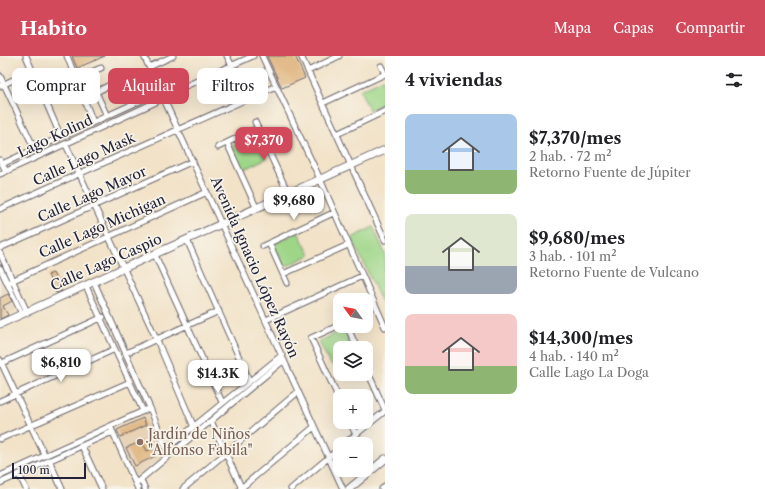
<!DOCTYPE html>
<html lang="es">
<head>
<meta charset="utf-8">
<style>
  :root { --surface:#fff; --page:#f6f6f6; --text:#202124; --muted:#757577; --accent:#d1495b }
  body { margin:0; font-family:"Libre Caslon Text",serif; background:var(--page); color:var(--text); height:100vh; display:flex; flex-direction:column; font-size:15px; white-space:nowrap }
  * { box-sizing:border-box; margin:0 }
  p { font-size:13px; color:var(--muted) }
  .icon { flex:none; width:22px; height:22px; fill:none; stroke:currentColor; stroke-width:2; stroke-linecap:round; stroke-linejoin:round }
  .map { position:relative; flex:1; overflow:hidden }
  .panel { display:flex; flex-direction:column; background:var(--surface); width:380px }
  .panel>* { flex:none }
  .banner { position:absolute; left:12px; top:12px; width:313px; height:36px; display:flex; gap:8px }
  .needle { width:26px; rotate:303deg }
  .buttons { position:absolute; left:333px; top:237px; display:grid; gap:8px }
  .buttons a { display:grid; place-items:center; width:40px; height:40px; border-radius:8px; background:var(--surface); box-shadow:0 4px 16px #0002; font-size:20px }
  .scale { position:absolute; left:12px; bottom:10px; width:74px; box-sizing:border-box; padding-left:4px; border:2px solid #22223b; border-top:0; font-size:11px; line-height:14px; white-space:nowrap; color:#22223b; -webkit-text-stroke:3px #f7f3e8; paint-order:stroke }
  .price { position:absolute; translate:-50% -34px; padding:0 9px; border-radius:8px; background:#fff; color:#222; font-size:13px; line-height:26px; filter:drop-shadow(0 1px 2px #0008) }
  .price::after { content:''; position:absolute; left:50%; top:24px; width:12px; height:9px; margin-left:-6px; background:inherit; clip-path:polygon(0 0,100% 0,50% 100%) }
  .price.current { background:var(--accent); color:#fff }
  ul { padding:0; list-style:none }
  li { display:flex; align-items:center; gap:12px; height:100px; padding:0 20px }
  li span { display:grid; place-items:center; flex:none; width:112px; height:80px; border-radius:8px; color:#555 }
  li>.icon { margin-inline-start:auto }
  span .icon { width:48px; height:48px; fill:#fffc; stroke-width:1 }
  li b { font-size:17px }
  h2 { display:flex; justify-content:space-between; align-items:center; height:48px; padding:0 20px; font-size:17px }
  .pill { padding:0 14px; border-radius:8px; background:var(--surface); box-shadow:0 4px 16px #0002; font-size:14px; line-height:36px }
  .pill.current { background:var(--accent); color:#fff }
  header { display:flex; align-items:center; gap:24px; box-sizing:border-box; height:56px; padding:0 20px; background:var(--accent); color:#fff }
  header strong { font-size:19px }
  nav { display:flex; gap:22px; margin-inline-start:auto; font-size:14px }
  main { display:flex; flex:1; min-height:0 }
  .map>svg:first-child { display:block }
  .built { fill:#e8d3b7 }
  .green { fill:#9ed688; stroke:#607c62 }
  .building { fill:#e2bb8a }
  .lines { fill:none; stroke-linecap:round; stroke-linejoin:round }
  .street-casing { stroke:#6b656c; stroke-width:7 }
  .secondary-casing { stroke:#6b656c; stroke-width:9 }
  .street { stroke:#fff; stroke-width:5 }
  .secondary { stroke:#fff; stroke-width:7 }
  .education-dot { fill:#8d6e63; stroke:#f7f3e8; stroke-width:1.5 }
  .labels { text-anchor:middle; stroke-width:3.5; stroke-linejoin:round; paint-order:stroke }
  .street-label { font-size:14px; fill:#22223b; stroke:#f7f3e8 }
  .education-label { font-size:14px; fill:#785e54; stroke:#f7f3e8; text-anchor:start }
</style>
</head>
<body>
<header>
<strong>Habito</strong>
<nav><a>Mapa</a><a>Capas</a><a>Compartir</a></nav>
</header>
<main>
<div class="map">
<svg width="385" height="433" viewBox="0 0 385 433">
  <rect width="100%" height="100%" fill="#f7f3e8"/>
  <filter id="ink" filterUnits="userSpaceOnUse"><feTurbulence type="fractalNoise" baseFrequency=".025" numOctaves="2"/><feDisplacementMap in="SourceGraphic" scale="8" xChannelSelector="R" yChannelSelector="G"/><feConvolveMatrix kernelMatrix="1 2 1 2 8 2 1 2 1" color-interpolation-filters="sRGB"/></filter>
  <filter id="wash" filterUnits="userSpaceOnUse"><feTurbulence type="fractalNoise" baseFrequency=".012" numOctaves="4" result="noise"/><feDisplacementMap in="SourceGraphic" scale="16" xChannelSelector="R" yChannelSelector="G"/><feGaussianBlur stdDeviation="0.9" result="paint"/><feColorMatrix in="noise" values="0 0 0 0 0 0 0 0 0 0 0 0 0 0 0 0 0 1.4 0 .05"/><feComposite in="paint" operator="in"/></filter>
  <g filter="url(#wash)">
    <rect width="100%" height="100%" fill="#f2e2c7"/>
    <path class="built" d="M0,220l16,36 -16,7z
      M147,358l19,41 -30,24 -22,-50z"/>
    <path class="green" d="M383,23l2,5v19l-16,7 -9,-20z
      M255,79l12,23 -25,12 -11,-23z
      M373,171l12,26v49l-3,1 -30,-65z
      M298,176l12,23 -25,12 -11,-23z
      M344,273l9,19h-13v12l-9,5 -12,-23z"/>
    <g id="blocks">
      <path class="building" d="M72,0h33l-28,12z
        M267,0h28l10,22 -23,10z
        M53,217l9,18 -6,2 -8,-18z
        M8,238l4,7 -9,5 5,9 -8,4v-21z
        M143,362l3,7 -26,12 -3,-7z
        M142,385l5,10 7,-3 3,7 -22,11 -9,-18z"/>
    </g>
  </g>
  <g filter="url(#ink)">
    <use href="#blocks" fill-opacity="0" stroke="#6b656c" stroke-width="1"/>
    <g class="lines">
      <defs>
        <path id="street" d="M26,0l35,81
          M67,0l26,66
          M144,0l199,433
          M227,0l5,10
          M262,0l58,123 65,148
          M301,0l84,184
          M381,10l4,8
          M149,11l24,-11
          M308,15l31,-15
          M0,20l35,74
          M76,22l25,-10
          M0,30l32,-15
          M124,32l8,16
          M96,36l11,24
          M84,42l28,-14
          M323,47l62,-29
          M255,66l33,71
          M337,78l48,-23
          M227,87l29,64
          M66,89l91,195 36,85
          M218,91l40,-19
          M0,104l6,11
          M2,108l153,-70 9,-1
          M0,118l156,-72 14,-9 83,-37
          M0,153l276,-123
          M187,184l62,140
          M269,187l18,40
          M263,190l70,-33
          M0,192l193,-87
          M0,197l27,59
          M155,199l67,147
          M0,212l22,46
          M283,218l65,-29
          M94,226l56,126 19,47
          M7,227l200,-91
          M86,230l57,125
          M266,264l96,-44
          M340,269l-29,13 29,63
          M347,270l10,22
          M126,297l93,-42
          M0,304l45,96
          M0,308l103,-47
          M366,312l19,42
          M0,345l115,-52
          M211,365l31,68
          M350,366l6,13
          M111,372l27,61
          M0,383l130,-57
          M344,388l41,-33
          M82,390l20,43
          M166,393l116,-94
          M49,404l13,29
          M19,418l7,15
          M0,420l150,-68
          M141,424l4,9
          M0,427l112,-51
          M136,427l148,-123
          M183,433l115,-97
          M240,433l74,-62
          M291,433l49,-41
          M382,433l3,-3"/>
        <path id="secondary" d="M0,268l385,-174
          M349,433l36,-30"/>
      </defs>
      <use href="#street" class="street-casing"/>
      <use href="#secondary" class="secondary-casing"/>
      <use href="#street" class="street"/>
      <use href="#secondary" class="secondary"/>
    </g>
  </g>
  <circle class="education-dot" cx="140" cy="386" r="4"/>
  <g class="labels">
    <g class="street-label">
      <text transform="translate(55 80) rotate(-25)" y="5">Lago Kolind</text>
      <text transform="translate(84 103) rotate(-24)" y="5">Calle Lago Mask</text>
      <text transform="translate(92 138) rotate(-24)" y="5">Calle Lago Mayor</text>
      <text transform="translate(102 170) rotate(-24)" y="5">Calle Lago Michigan</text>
      <text transform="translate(106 206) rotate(-24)" y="5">Calle Lago Caspio</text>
      <text transform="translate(255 211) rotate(66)" y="5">Avenida Ignacio López Rayón</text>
    </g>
    <g class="education-label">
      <text x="148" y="383">Jardín de Niños<tspan x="148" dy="16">"Alfonso Fabila"</tspan></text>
    </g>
  </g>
</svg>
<div class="buttons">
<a><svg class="needle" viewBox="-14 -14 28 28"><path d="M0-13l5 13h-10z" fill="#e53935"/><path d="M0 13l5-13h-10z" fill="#757577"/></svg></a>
<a><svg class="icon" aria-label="layers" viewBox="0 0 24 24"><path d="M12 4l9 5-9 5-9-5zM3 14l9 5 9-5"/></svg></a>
<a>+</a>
<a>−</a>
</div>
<div class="scale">100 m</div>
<b class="price current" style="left:264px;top:105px">$7,370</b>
<b class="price" style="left:294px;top:165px">$9,680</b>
<b class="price" style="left:61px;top:327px">$6,810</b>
<b class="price" style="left:218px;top:338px">$14.3K</b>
<div class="banner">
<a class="pill">Comprar</a>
<a class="pill current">Alquilar</a>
<a class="pill">Filtros</a>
</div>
</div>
<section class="panel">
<h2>4 viviendas<svg class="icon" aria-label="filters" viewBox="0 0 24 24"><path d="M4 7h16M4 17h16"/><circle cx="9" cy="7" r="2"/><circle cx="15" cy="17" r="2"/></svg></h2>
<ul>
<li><span style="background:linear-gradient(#a9c7e8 70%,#8fb573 0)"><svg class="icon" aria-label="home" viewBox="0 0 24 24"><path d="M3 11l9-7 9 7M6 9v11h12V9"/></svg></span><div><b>$7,370/mes</b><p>2 hab. · 72 m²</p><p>Retorno Fuente de Júpiter</p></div></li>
<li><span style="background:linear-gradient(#dfe7d0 65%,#9aa5b1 0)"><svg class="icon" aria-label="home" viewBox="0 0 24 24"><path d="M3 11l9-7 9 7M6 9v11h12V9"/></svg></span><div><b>$9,680/mes</b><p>3 hab. · 101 m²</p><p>Retorno Fuente de Vulcano</p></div></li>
<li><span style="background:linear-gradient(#f6c9c9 65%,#8fb573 0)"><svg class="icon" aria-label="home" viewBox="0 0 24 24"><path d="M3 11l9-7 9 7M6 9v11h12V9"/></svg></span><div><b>$14,300/mes</b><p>4 hab. · 140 m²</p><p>Calle Lago La Doga</p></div></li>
</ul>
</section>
</main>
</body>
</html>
